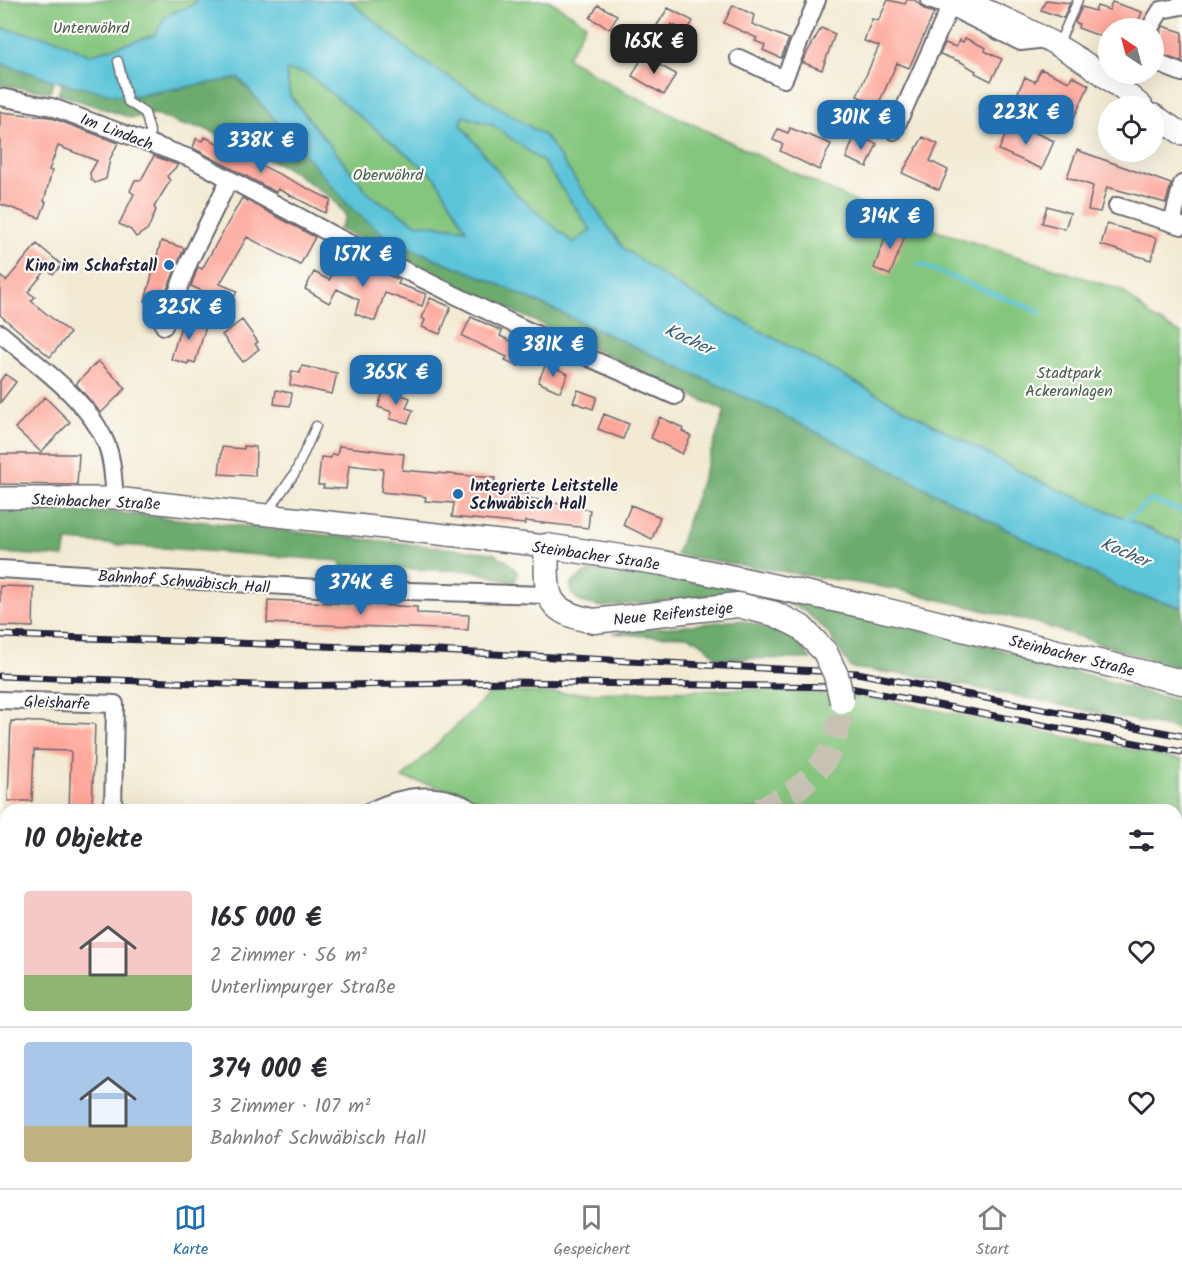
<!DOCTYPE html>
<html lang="de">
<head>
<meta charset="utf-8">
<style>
  :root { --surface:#fff; --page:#f2f2f3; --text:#2b2b33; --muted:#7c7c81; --line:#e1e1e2; --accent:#1f6fb2 }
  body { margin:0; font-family:Kalam,sans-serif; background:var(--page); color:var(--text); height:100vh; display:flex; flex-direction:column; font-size:22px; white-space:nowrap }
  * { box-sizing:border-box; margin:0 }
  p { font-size:20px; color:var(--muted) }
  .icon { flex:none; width:33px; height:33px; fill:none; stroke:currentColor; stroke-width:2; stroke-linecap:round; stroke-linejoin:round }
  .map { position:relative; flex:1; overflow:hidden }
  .drawer { position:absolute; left:0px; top:804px; width:1182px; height:384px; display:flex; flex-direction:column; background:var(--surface); border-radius:18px 18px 0 0; box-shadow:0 6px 24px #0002 }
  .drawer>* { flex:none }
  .needle { width:39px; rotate:324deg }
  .tools { position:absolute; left:1098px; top:18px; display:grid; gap:12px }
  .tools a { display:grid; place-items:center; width:66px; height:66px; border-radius:50%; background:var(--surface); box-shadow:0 6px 24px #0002; font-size:30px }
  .price { position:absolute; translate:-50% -51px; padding:0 14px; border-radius:12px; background:var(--accent); color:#fff; font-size:20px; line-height:39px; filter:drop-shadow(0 2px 3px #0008) }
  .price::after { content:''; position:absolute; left:50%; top:36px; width:18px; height:14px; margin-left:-9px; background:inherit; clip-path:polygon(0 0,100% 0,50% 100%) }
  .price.selected { background:#222; color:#fff }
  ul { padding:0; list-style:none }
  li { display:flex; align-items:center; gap:18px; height:150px; padding:0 24px }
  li+li { border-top:2px solid var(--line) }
  li span { display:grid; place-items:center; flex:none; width:168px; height:120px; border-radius:6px; color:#555 }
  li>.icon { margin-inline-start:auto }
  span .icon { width:72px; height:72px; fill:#fffc; stroke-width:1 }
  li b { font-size:26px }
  h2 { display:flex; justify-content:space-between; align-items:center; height:72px; padding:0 24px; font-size:26px }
  .dock { display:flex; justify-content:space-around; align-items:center; height:84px; border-top:2px solid var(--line); background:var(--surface); font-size:16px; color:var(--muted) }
  .dock a { display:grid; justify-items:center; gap:3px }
  .dock .selected { color:var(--accent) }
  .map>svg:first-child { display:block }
  .green { fill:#85c67e; stroke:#54745c; stroke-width:1.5 }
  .forest { fill:#6cab6d; stroke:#476654; stroke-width:1.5 }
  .water { fill:#5dc5d9; stroke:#40748a; stroke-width:1.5; fill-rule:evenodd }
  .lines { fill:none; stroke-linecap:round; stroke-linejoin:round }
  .stream { stroke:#5dc5d9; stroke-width:4.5 }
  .building { fill:#fda69a }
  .secondary-tunnel { stroke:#c8c2b5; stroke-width:24; stroke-dasharray:24 12; stroke-linecap:butt }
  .service-casing { stroke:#6b6870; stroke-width:11 }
  .minor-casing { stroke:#6b6870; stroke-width:20 }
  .tertiary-casing { stroke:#6b6870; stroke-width:24 }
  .secondary-casing { stroke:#6b6870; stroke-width:27 }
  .service { stroke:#fff; stroke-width:8 }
  .minor { stroke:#fff; stroke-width:16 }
  .tertiary { stroke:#fff; stroke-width:21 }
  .secondary { stroke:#fff; stroke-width:24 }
  .rail-casing { stroke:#22223b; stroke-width:7 }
  .rail { stroke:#fdfcf7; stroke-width:4.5; stroke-dasharray:14; stroke-linecap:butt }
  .secondary-bridge-casing { stroke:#6b6870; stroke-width:27; stroke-linecap:butt }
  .secondary-bridge { stroke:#fff; stroke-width:24 }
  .poi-dot { fill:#1f6fb2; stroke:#fdfcf7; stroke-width:2 }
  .labels { text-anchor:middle; stroke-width:4.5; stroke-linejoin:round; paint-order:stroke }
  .park-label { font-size:16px; fill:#455b52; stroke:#fdfcf7 }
  .street-label { font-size:16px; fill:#22223b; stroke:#fdfcf7 }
  .poi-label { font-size:16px; font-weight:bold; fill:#22223b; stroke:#fdfcf7; text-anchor:end }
  .water-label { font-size:18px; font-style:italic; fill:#375b72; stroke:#fdfcf7 }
</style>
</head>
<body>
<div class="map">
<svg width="1182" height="1188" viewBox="0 0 1182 1188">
  <rect width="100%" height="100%" fill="#fdfcf7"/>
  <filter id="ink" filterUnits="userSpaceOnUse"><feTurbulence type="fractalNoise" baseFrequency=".0167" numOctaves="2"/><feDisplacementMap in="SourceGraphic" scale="12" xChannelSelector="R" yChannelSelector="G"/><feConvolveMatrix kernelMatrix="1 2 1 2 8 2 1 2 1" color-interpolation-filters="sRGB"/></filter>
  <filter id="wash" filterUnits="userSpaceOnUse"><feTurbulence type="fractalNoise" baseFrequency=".008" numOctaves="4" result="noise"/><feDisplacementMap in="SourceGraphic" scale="24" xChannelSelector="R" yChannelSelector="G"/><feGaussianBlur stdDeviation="1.35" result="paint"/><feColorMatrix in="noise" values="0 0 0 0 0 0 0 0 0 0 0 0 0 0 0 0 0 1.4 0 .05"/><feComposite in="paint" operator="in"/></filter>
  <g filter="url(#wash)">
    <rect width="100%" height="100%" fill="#f2ead3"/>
    <path class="green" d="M0,0h197l-4,5 -27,10 -11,20 -66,20 -33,-16 -56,-11z
      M349,0h200l37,24 -19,34 52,31 251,120 251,81 33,29 28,15v209l-150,-65 -351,-190 -58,-40 -78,-112 -127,-78z
      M286,70l20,3 129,104 32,52 -52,-6 -45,-28 -80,-100z
      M463,116l30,9 51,38 47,67 -18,13 -57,-49 -55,-69z
      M750,689l99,7 46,6 287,58v114l-6,-4v-60h-678l-37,-18 -59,-14 89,-86 96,1z"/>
    <path class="forest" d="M0,63l54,17 -4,12 -50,-7z
      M238,78l67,76 87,87 95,38 290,133 354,181 51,14v60l-15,-2 -131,-42 -141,-34 -219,-34 49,-144 -386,-182 7,-13 -13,-17 -46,-31 -84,-40 -21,-3 -27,-11 -23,4 -74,-24 4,-11 70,14z
      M0,511l112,1 381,41 14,8 11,12 -4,10 -39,-12 -134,-4 -1,-6 -273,-20 -3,16 -64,-4z
      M602,569l170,24 203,49 180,53 27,5v30l-264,-54 -67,-8 -22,-34 -25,-24 -30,-11 -57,-4 -114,12 -23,-5 -9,-9v-9l14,-11z
      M739,620c33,8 53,10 72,39l-94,-1c-24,-28 -33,-22 -67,-22 -13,0 -26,-2 -38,-3z
      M656,1182h153l-2,6h-151z"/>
    <path class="water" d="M197,0h152l69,58 127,78 78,112 58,40 351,190 150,65v64l-51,-14 -354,-181 -290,-133 -95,-38 -40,-32 -113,-131 -113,19 -64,-14 -62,-20v-35l56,11 33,16 66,-20 11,-20 27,-10zM286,70l20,3 129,104 31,52 -51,-6 -45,-28 -80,-99zM463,116l30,9 51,38 47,67 -18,13 -57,-49 -55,-69z"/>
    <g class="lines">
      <path class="stream" d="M919,264l121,48
        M1122,523l29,-23 31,11"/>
    </g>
    <g id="blocks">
      <path class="building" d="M888,0l17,4 2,-4h8l10,10 9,3 -25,55 -12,-5 -19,42 -21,-9 22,-50 -15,-5 8,-22 6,2z
        M1046,0l24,3 -7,15 -22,-8z
        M1112,2l30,10 -6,16h-28v11l-30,-11 1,-4 -4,-2 7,-15 13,4 2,-5 12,4z
        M598,5l19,10 -7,14 -20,-11z
        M733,5l21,10 -2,9 37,15 -8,19 -18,-8 2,-5 -10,-4 2,-3 -33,-15z
        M668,8l25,13 -6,11 -16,-8 -6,12 -11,-6z
        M1163,26l19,6v30l-28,-10z
        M821,28l14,6 -13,36 -20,-8z
        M965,38l21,10 -1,3 17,8 -11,22 -16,-8 1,-2 -15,-9 -21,-8 5,-11 11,4 3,-7 4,2z
        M643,56l33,18 -12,21 -32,-19z
        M1041,69l28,13 3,-6 17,9 -15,33 -56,-26 7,-15 10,5z
        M0,112l49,5 69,26 -8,16 -4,20 -11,4 -4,-4 -1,-6 7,-12 -39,-15 -9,24 3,1 -8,30 2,1 -6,16 -40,-14z
        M1011,122l43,19 -12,28 -43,-19z
        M790,128l41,16 -12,26 -39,-19 3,-7 -10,-4 5,-11 10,4z
        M855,135l22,9 -10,23 -21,-9z
        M205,137l126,63 -6,13 -47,-24 -2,3 -83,-44 3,-9 7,2z
        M923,137l15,7 -8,17 18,9 -9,20 -37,-17z
        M1077,150l94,34 -5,19 -59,-16 -7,25 -12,-2 5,-24 -26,-9z
        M154,156l24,9 -11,11 3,5 -16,26 2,3 -8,19 -12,8 -5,-7 -12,-6 15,-30 -4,-3 5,-11h6z
        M242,198l73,39 -15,28 -53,-28 -27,47 17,7 -6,13 -40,-18 7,-19 4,2z
        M1047,206l23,7 -5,16 -23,-6z
        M1107,224l50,14 -6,22 -50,-15z
        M890,225l17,6 -17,44 -16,-7z
        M161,241l23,7 -27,66 -7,-2 3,-9 -8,-2z
        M37,244l25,21 -9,9 -6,-5 -19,23 7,5 -4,4 39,32 -20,24 -50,-42v-39l6,5z
        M340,262l13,7 2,-7 45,18 -2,4 28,10 -4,12 -37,-13 -10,28 -20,-7 4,-14 -22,-11 -8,14 -24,-14 9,-17 15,8z
        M430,298l21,9 -11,27 -18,-7 3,-7 -3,-2z
        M184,316l23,7 -12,40 -6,-2 -1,3 -17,-5z
        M471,317l31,14 -2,5 26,12 -8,18 -13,-6 2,-3 -45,-21z
        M242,320l16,22 -3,2 4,5 -16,13 -21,-27z
        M98,361l28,27 -25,25 -25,-29z
        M546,364l22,10 -8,18 -22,-10z
        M302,366l35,7 -5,21 -42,-9 2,-14 8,2z
        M5,374l11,8 -16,21v-22z
        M384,389l26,9 -4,10 7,2 -5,13 -18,-4 2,-7 -14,-5z
        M276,390l16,3 -2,13 -16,-2z
        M578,390l19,7 -4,12 -20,-7z
        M45,397l25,25 -29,30 -26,-24z
        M604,414l25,10 -6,15 -25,-10z
        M660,417l23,11 -1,3 9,5 -9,18 -31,-16z
        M244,446l12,1 -1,29 -36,-2 3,-27 22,2z
        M339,446l65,8 -2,16 93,8 -1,13 34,3v4l62,12 -2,18 -63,-7v3l-73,-7 2,-14 -29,-2 1,-4 -4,-1 -41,-4 2,-23 -34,-4 -3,24 -23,-1 1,-3h-6l3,-28 10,1 1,-4 5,1z
        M0,454h79l-2,31 -77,-1z
        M631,505l29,12 -8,22 -29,-14z
        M0,586l34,1 -1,40 -33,-1z
        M268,600l149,7v6l52,2 -1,15 -201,-7z
        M11,721l84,3 -3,86h-23l2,-59 -37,-1 -2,51h-24z"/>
    </g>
  </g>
  <g filter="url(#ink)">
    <use href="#blocks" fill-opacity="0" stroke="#6b6870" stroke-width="1.5"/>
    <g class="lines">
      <path class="secondary-tunnel" d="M759,810c51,-23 80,-51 83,-109"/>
      <defs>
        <path id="service" d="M1058,45l20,-45
          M118,61l10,41 17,11 5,18 -1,11
          M267,513l28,-40 21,-47
          M1112,1182l14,6"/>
        <path id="minor" d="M929,0l21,7 71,35 24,-3
          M1150,28l11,-18 21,-4
          M739,58l45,21 33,-79
          M1154,62l28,11
          M0,97l52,10 140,52 141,76 187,92 155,69
          M894,131l56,-124
          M1117,206l65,20
          M1172,223l10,-39
          M164,326l25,-64 40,-82
          M0,333c36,31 87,65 106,110 7,17 7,36 9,55
          M0,569l335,20 213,6
          M0,700l115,4 -2,106
          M372,810c32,-15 69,-21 100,0
          M0,879l6,1
          M1176,997l6,2
          M0,1088h6
          M408,1182l4,6
          M520,1188l1,-6
          M922,1188l3,-6"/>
        <path id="tertiary" d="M962,0c69,28 124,57 180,106
          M1154,115l28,19
          M0,498h115l431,48"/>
        <path id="secondary" d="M825,652l-24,-25 -26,-13 -37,-9 -144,16c-54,-10 -46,-28 -48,-75l117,17 212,45 307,74
          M639,1182l1,6"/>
      </defs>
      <use href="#service" class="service-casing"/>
      <use href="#minor" class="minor-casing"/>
      <use href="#tertiary" class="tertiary-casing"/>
      <use href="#secondary" class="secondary-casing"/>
      <use href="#service" class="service"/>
      <use href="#minor" class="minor"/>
      <use href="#tertiary" class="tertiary"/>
      <use href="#secondary" class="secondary"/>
      <defs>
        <path id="rail" d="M0,635l381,13 476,25 325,63
          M0,676l286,10 227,-4 332,5 337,65"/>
      </defs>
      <use href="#rail" class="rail-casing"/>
      <use href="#rail" class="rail"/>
      <defs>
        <path id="secondary-bridge" d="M825,652l11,23 6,26"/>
      </defs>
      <use href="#secondary-bridge" class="secondary-bridge-casing"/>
      <use href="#secondary-bridge" class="secondary-bridge"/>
    </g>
  </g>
  <g class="poi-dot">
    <circle cx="169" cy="265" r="6"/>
    <circle cx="458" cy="494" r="6"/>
  </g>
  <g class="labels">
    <g class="park-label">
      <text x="91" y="33">Unterwöhrd</text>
      <text x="388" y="180">Oberwöhrd</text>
      <text x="1069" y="378">Stadtpark<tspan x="1069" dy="18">Ackeranlagen</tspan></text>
    </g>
    <g class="street-label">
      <text transform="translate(117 131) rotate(21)" y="6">Im Lindach</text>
      <text transform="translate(96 501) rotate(2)" y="6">Steinbacher Straße</text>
      <text transform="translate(596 555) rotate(8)" y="6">Steinbacher Straße</text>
      <text transform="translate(184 581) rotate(4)" y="6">Bahnhof Schwäbisch Hall</text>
      <text transform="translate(673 613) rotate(-6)" y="6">Neue Reifensteige</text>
      <text transform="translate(1072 655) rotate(14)" y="6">Steinbacher Straße</text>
      <text transform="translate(57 702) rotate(2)" y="6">Gleisharfe</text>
    </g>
    <g class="poi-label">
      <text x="157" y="271">Kino im Schafstall</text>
      <text x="470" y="491" text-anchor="start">Integrierte Leitstelle<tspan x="470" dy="18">Schwäbisch Hall</tspan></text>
    </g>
    <g class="water-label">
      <text transform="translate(689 339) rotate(25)" y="6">Kocher</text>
      <text transform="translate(1125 552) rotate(24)" y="6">Kocher</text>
    </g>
  </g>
</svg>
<div class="tools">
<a><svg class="needle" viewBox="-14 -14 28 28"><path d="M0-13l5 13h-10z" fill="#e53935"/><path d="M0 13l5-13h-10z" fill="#7c7c81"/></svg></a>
<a><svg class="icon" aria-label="locate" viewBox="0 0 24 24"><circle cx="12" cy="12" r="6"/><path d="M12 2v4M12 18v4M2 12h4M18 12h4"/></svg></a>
</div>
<b class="price selected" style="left:654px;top:75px">165K €</b>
<b class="price" style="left:1026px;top:146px">223K €</b>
<b class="price" style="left:861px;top:151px">301K €</b>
<b class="price" style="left:261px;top:174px">338K €</b>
<b class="price" style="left:890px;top:250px">314K €</b>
<b class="price" style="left:363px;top:288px">157K €</b>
<b class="price" style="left:189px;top:341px">325K €</b>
<b class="price" style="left:553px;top:378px">381K €</b>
<b class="price" style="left:396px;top:406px">365K €</b>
<b class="price" style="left:361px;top:616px">374K €</b>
<section class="drawer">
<h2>10 Objekte<svg class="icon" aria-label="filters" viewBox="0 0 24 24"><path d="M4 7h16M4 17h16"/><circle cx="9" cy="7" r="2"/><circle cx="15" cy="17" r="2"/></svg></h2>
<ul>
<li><span style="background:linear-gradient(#f6c9c9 70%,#8fb573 0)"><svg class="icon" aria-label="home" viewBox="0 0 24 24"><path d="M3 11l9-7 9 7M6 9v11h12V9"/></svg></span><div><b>165 000 €</b><p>2 Zimmer · 56 m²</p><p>Unterlimpurger Straße</p></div><svg class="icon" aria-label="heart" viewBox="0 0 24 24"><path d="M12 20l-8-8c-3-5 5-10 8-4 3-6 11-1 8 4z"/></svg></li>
<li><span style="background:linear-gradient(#a9c7e8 70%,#c2b280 0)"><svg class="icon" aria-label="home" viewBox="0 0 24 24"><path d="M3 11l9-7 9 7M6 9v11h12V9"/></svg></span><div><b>374 000 €</b><p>3 Zimmer · 107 m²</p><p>Bahnhof Schwäbisch Hall</p></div><svg class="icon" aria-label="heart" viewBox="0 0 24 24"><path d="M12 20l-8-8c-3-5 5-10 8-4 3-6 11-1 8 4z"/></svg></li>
</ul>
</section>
</div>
<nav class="dock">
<a class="selected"><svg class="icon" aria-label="map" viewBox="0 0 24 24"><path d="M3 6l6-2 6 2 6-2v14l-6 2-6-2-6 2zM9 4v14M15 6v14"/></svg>Karte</a>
<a><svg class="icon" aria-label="saved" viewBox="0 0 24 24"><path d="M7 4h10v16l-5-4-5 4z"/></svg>Gespeichert</a>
<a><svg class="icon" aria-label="home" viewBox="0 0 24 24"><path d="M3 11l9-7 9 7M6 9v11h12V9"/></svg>Start</a>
</nav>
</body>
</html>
